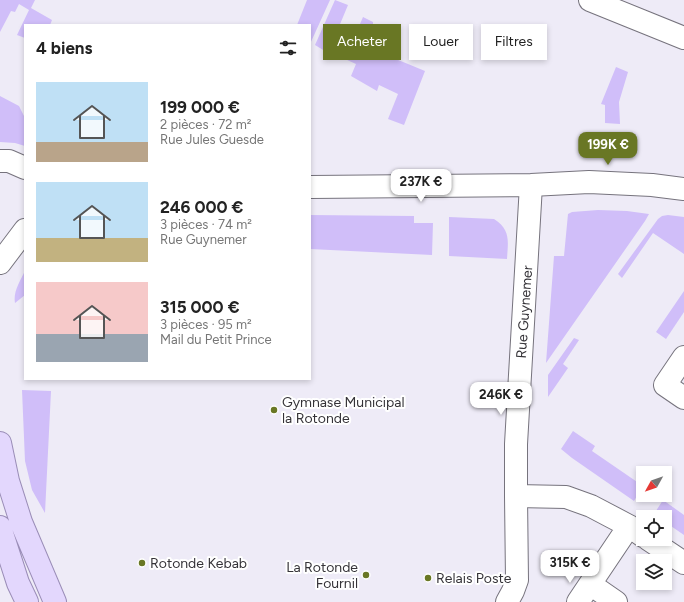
<!DOCTYPE html>
<html lang="fr">
<head>
<meta charset="utf-8">
<style>
  :root { --surface:#fff; --page:#f6f6f6; --text:#222; --muted:#767676; --accent:#697724 }
  body { margin:0; font-family:Figtree,sans-serif; background:var(--page); color:var(--text); height:100vh; display:flex; flex-direction:column; font-size:15px; white-space:nowrap }
  * { box-sizing:border-box; margin:0 }
  p { font-size:13px; color:var(--muted) }
  .icon { flex:none; width:22px; height:22px; fill:none; stroke:currentColor; stroke-width:2; stroke-linecap:round; stroke-linejoin:round }
  .map { position:relative; flex:1; overflow:hidden }
  .panel { position:absolute; left:24px; top:24px; width:287px; height:356px; display:flex; flex-direction:column; background:var(--surface); border-radius:0px; box-shadow:0 2px 6px #0003 }
  .panel>* { flex:none }
  .top-card { position:absolute; left:323px; top:24px; width:301px; height:36px; display:flex; gap:8px }
  .needle { width:26px; rotate:230deg }
  .buttons { position:absolute; left:636px; top:466px; display:grid; gap:8px }
  .buttons a { display:grid; place-items:center; width:36px; height:36px; border-radius:0px; background:var(--surface); box-shadow:0 2px 6px #0003; font-size:20px }
  .price { position:absolute; translate:-50% -34px; padding:0 9px; border-radius:8px; background:#fff; color:#222; font-size:13px; line-height:26px; filter:drop-shadow(0 1px 2px #0008) }
  .price::after { content:''; position:absolute; left:50%; top:24px; width:12px; height:9px; margin-left:-6px; background:inherit; clip-path:polygon(0 0,100% 0,50% 100%) }
  .price.active { background:var(--accent); color:#fff }
  ul { padding:0; list-style:none }
  li { display:flex; align-items:center; gap:12px; height:100px; padding:0 12px }
  li span { display:grid; place-items:center; flex:none; width:112px; height:80px; border-radius:0px; color:#555 }
  li>.icon { margin-inline-start:auto }
  span .icon { width:48px; height:48px; fill:#fffc; stroke-width:1 }
  li b { font-size:17px }
  h2 { display:flex; justify-content:space-between; align-items:center; height:48px; padding:0 12px; font-size:17px }
  .chip { padding:0 14px; border-radius:0px; background:var(--surface); box-shadow:0 2px 6px #0003; font-size:14px; line-height:36px }
  .chip.active { background:var(--accent); color:#fff }
  .map>svg:first-child { display:block }
  .green { fill:#d0bef9 }
  .lines { fill:none; stroke-linecap:round; stroke-linejoin:round }
  .minor-casing { stroke:#76737d; stroke-width:24 }
  .major-casing { stroke:#9a8db7; stroke-width:24 }
  .minor { stroke:#fff; stroke-width:22 }
  .major { stroke:#e3d7fd; stroke-width:22 }
  .poi-dot { fill:#697724; stroke:#fff; stroke-width:1.5 }
  .labels { text-anchor:middle; stroke-width:4; stroke-linejoin:round; paint-order:stroke }
  .street-label { font-size:14px; fill:#353338; stroke:#fff }
  .poi-label { font-size:14px; fill:#353338; stroke:#fff; text-anchor:start }
</style>
</head>
<body>
<div class="map">
<svg width="684" height="602" viewBox="0 0 684 602">
  <rect width="100%" height="100%" fill="#eeebf7"/>
  <path class="green" d="M0,0h35l-4,8 21,12 -2,5h-25v13l-8,-3 12,-25 -10,-6 -4,8 -4,-1 -11,21z
    M307,0h23l-20,44v-19h-13z
    M335,0l13,5 -20,48 -13,-8z
    M363,17l10,5v2l27,13 -9,20 34,14 -21,54 -16,-6 10,-25 -19,-9 -2,6 -26,-15 5,-12 -11,-5z
    M616,67l12,5 -9,30 1,22 -15,-1v-18l-4,-1z
    M0,96l19,10 6,12v28l-10,-3 -15,-1z
    M598,210l29,1 22,3 -4,7 -99,142 8,-107h10l4,-42 4,-2z
    M310,215l104,1v7h19l-1,32 -122,-6z
    M668,215l16,2v37l-31,-21 -31,45 -4,-4 40,-55 4,-3z
    M449,217l45,2c17,11 14,22 13,40l-58,-3z
    M25,271v24l-10,8c-2,-11 5,-22 10,-32z
    M684,291v21l-18,27 -10,-7z
    M574,338l5,2 -16,24 5,4 -20,29v-22z
    M22,390l29,1 -6,122 -13,-23 -7,-29z
    M573,431l22,15 -3,5 51,35 -9,15 -62,-43 -11,-9z
    M663,500l21,15v20l-19,-13v-5h-7l-4,-3z"/>
  <g class="lines">
    <defs>
      <path id="minor" d="M590,0l94,38
        M0,161h9l16,7
        M531,185l-15,259v52l50,1 25,9 38,20 14,10
        M310,187l221,-2 58,-3 63,3 32,4
        M0,263l25,-33
        M684,357l-19,28 19,13
        M648,539l36,24
        M590,584l26,18
        M507,602l6,-11 4,-11 -1,-84
        M578,602l51,-76"/>
      <path id="major" d="M0,443l8,38 13,41 34,80
        M0,527l18,56 9,19"/>
    </defs>
    <use href="#minor" class="minor-casing"/>
    <use href="#major" class="major-casing"/>
    <use href="#minor" class="minor"/>
    <use href="#major" class="major"/>
  </g>
  <g class="poi-dot">
    <circle cx="274" cy="410" r="4"/>
    <circle cx="142" cy="563" r="4"/>
    <circle cx="366" cy="575" r="4"/>
    <circle cx="428" cy="578" r="4"/>
  </g>
  <g class="labels">
    <g class="street-label">
      <text transform="translate(524 312) rotate(-86)" y="5">Rue Guynemer</text>
    </g>
    <g class="poi-label">
      <text x="282" y="407">Gymnase Municipal<tspan x="282" dy="16">la Rotonde</tspan></text>
      <text x="150" y="568">Rotonde Kebab</text>
      <text x="358" y="572" text-anchor="end">La Rotonde<tspan x="358" dy="16">Fournil</tspan></text>
      <text x="436" y="583">Relais Poste</text>
    </g>
  </g>
</svg>
<div class="buttons">
<a><svg class="needle" viewBox="-14 -14 28 28"><path d="M0-13l5 13h-10z" fill="#e53935"/><path d="M0 13l5-13h-10z" fill="#767676"/></svg></a>
<a><svg class="icon" aria-label="locate" viewBox="0 0 24 24"><circle cx="12" cy="12" r="6"/><path d="M12 2v4M12 18v4M2 12h4M18 12h4"/></svg></a>
<a><svg class="icon" aria-label="layers" viewBox="0 0 24 24"><path d="M12 4l9 5-9 5-9-5zM3 14l9 5 9-5"/></svg></a>
</div>
<b class="price active" style="left:608px;top:166px">199K €</b>
<b class="price" style="left:421px;top:203px">237K €</b>
<b class="price" style="left:501px;top:416px">246K €</b>
<b class="price" style="left:570px;top:584px">315K €</b>
<div class="top-card">
<a class="chip active">Acheter</a>
<a class="chip">Louer</a>
<a class="chip">Filtres</a>
</div>
<section class="panel">
<h2>4 biens<svg class="icon" aria-label="filters" viewBox="0 0 24 24"><path d="M4 7h16M4 17h16"/><circle cx="9" cy="7" r="2"/><circle cx="15" cy="17" r="2"/></svg></h2>
<ul>
<li><span style="background:linear-gradient(#bfe0f5 75%,#b9a48a 0)"><svg class="icon" aria-label="home" viewBox="0 0 24 24"><path d="M3 11l9-7 9 7M6 9v11h12V9"/></svg></span><div><b>199 000 €</b><p>2 pièces · 72 m²</p><p>Rue Jules Guesde</p></div></li>
<li><span style="background:linear-gradient(#bfe0f5 70%,#c2b280 0)"><svg class="icon" aria-label="home" viewBox="0 0 24 24"><path d="M3 11l9-7 9 7M6 9v11h12V9"/></svg></span><div><b>246 000 €</b><p>3 pièces · 74 m²</p><p>Rue Guynemer</p></div></li>
<li><span style="background:linear-gradient(#f6c9c9 65%,#9aa5b1 0)"><svg class="icon" aria-label="home" viewBox="0 0 24 24"><path d="M3 11l9-7 9 7M6 9v11h12V9"/></svg></span><div><b>315 000 €</b><p>3 pièces · 95 m²</p><p>Mail du Petit Prince</p></div></li>
</ul>
</section>
</div>
</body>
</html>
